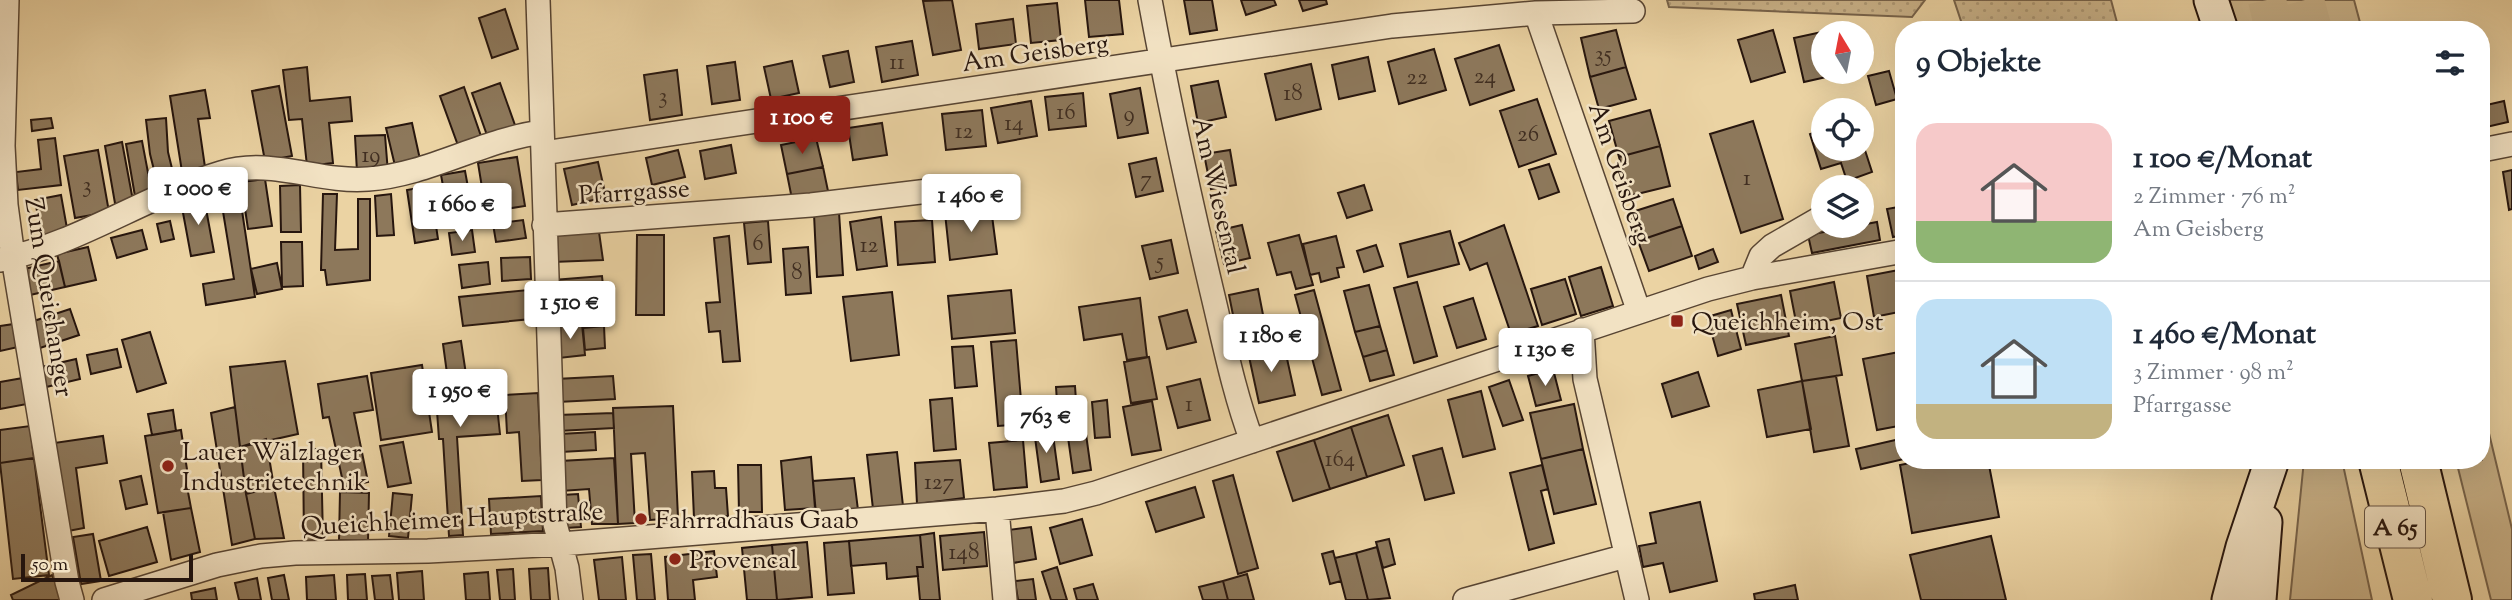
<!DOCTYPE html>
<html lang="de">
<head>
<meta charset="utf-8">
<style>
  :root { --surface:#fff; --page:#f2f2f3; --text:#1f2937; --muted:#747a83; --line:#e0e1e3; --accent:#8f2418 }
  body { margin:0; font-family:"Sorts Mill Goudy",serif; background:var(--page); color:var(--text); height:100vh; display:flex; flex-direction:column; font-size:26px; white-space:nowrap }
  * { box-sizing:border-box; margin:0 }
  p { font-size:23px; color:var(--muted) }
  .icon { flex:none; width:38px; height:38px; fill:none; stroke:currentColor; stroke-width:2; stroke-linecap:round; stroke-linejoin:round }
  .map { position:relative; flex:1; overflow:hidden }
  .side { position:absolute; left:1895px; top:21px; width:595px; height:448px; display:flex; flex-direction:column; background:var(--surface); border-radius:28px; box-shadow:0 7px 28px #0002 }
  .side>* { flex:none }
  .needle { width:46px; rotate:350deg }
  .buttons { position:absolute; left:1811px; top:21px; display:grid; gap:14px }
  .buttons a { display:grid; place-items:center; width:63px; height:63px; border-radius:50%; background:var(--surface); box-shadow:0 7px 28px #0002; font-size:35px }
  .scale { position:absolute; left:21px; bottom:18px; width:172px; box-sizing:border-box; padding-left:7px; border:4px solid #27160e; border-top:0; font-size:19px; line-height:24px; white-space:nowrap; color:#27160e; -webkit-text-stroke:5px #f2e2c3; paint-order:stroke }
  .price { position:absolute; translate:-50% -60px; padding:0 16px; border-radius:7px; background:#fff; color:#222; font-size:23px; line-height:46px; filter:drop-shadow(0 2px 4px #0008) }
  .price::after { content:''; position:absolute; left:50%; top:42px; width:21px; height:16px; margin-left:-10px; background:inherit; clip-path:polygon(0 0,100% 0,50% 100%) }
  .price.current { background:var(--accent); color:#fff }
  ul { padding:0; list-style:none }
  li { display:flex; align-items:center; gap:21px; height:175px; padding:0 21px }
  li+li { border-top:2px solid var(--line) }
  li span { display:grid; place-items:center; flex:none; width:196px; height:140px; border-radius:21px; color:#555 }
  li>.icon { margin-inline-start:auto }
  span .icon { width:84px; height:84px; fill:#fffc; stroke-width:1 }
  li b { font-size:30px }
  h2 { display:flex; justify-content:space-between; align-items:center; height:84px; padding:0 21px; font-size:30px }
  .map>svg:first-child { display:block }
  .green { fill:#cab38a; stroke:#78644c; stroke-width:2 }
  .garden { fill:url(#garden-dots); stroke:#78644c; stroke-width:2 }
  .building { fill:#8d785b; stroke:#27160e; stroke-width:2 }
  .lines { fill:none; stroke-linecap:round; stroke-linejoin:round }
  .highway-tunnel { stroke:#c4ad85; stroke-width:38; stroke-dasharray:38 19; stroke-linecap:butt }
  .street-casing { stroke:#584533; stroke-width:26 }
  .secondary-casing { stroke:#27160e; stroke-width:37 }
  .highway-casing { stroke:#27160e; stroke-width:42 }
  .street { stroke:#f2e2c3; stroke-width:23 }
  .secondary { stroke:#f2e2c3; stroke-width:33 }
  .highway { stroke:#ebd3a3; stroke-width:38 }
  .poi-dot { fill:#8f2418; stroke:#f2e2c3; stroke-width:2.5 }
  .labels { text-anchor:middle; stroke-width:5; stroke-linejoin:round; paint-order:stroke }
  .number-label { font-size:23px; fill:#402e21 }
  .shield { fill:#f2e2c3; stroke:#645344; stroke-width:2 }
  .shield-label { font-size:24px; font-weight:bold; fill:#27160e }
  .street-label { font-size:26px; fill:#27160e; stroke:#f2e2c3 }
  .poi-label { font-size:26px; fill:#27160e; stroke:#f2e2c3; text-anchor:start }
</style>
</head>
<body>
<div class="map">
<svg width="2512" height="600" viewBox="0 0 2512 600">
  <defs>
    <pattern id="garden-dots" width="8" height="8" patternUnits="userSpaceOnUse" patternTransform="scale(1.75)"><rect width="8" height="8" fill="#cab38a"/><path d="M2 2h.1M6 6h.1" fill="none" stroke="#ae9976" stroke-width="1.8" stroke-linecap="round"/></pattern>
  </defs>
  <rect width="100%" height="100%" fill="#ebd3a3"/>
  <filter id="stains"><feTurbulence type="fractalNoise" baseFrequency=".00286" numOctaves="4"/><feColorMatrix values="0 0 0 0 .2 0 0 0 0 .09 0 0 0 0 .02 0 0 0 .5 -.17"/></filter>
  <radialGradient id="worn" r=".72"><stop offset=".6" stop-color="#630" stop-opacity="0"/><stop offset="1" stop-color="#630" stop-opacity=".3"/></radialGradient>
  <path class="green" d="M2226,0h128l8,30h-126z
    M2487,425l25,104v71h-21l-35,-140h26v-34z
    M2304,460h38l30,140h-82z"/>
  <path class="garden" d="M1667,0h258l-13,17 -243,-10z
    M1954,0h157l8,30h-155z"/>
  <path class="building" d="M952,0l9,50 -28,5 -10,-54z
    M1085,0h34l4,34 -34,3z
    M1184,0h28l5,30 -27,4z
    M1241,0h33l2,5 -30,10z
    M1299,0h27l1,4 -24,7z
    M1057,3l4,37 -30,3 -4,-37z
    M505,9l13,40 -26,9 -13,-40z
    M1013,19l3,25 -37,5 -3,-25z
    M1616,30l10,37 -36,10 -9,-39z
    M1773,30l12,42 -34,10 -13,-42z
    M1831,30v3h-7v39h16v2l-36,8 -10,-44z
    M912,41l6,34 -36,7 -6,-35z
    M1499,45l15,45 -44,15 -15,-46z
    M1434,49l12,41 -47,14 -11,-42z
    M848,51l6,31 -24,5 -7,-31z
    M1368,57l7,34 -36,8 -7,-34z
    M792,61l7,32 -28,6 -7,-32z
    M735,62l5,38 -28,4 -5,-38z
    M1311,64l10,45 -45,11 -11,-46z
    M307,67l3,34 40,-4 2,24 -23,2 4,40 -26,3 -5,-47 -13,1 -6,-50z
    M1626,67l10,32 -37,10 -9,-32z
    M677,70l5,45 -32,5 -6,-45z
    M1889,71l8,28 -21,6 -8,-29z
    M1218,81l8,36 -28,6 -7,-37z
    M500,83l16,45 -28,10 -16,-45z
    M279,86l13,70 -27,5 -13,-70z
    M464,87l19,55 -23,9 -20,-55z
    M1140,88l8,45 -30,5 -8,-44z
    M205,90l5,28 -12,1 8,55 -23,4 -13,-82z
    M1083,93l3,33 -37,4 -4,-33z
    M1537,99l19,55 -37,13 -19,-56z
    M1031,101l6,35 -39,7 -7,-35z
    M2504,101l4,21 -26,6v-22z
    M982,110l4,36 -40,4 -4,-36z
    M1650,110l10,36 -41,11 -10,-36z
    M51,118l2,10 -21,3 -1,-11z
    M166,118l2,34 8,33 -17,5 -9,-36 -4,-34z
    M1753,121l30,98 -42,14 -31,-99z
    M412,123l9,41 -25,6 -10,-42z
    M882,123l5,32 -34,5 -5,-32z
    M1824,129v20h38v-8l10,31 -25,9 -6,-18 -20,6 -11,-35z
    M385,135l3,38 -31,-1 -2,-36z
    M55,138l6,47 -43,5 -2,-18 25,-3 -3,-29z
    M816,138l7,29 -36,7 -6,-29z
    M142,141l11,58 -17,3 -10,-58z
    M122,142l12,64 -18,3 -11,-63z
    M731,145l5,28 -31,6 -5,-28z
    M1660,146l10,40 -41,10 -10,-39z
    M98,150l11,62 -34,6 -11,-62z
    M678,150l7,27 -33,8 -6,-27z
    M1230,150l6,35 -25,4 -7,-35z
    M517,157l8,49 -39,6 -8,-49z
    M1156,158l7,33 -27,6 -7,-33z
    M598,162l8,35 -34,8 -8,-36z
    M1549,164l10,28 -20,7 -10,-29z
    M823,167l5,24 -36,8 -5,-25z
    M2512,170v39l-3,1 -6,-38z
    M465,171l7,38 -24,4 -7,-38z
    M265,179l7,47 -24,3 -7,-47z
    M238,184l17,113 -49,8 -3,-21 31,-5 -15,-92z
    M300,185l1,47h-20l-1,-46z
    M1364,185l8,25 -25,8 -9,-25z
    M430,186l8,53 -23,4 -8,-53z
    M323,194h14l-2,56 23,-1v-50h12v81l-43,5 -2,-15h-4z
    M391,194l3,41 -17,1 -2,-40z
    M61,195l7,39 -26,5 -7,-39z
    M204,198l10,54 -23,4 -10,-54z
    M1673,199l9,27 -44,15 -9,-28z
    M1904,206v29l-11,2 -6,-28z
    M991,208l6,46 -47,6 -5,-47z
    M839,212l4,63 -26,2 -3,-63z
    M881,217l6,49 -30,4 -7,-48z
    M523,220l3,18 -30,4 -3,-18z
    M932,220l3,42 -37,3 -3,-43z
    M170,221l4,18 -13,3 -4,-18z
    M768,221l3,41 -23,2 -4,-41z
    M1877,222l3,18 -68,13 -4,-18z
    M1242,225l8,33 -26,6 -8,-33z
    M1504,225l34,101 -27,8 -24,-71 -17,7 -11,-27z
    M1682,226l10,30 -43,15 -11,-30z
    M142,230l5,19 -30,9 -6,-20z
    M472,230l3,22 -23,3 -3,-22z
    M1450,231l9,33 -51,13 -8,-33z
    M599,232l4,28 -50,2 -2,-27z
    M637,235h27v80h-28z
    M1299,235l14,50 -17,4 -5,-17 -14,3 -9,-32z
    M729,236l11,125 -17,1 -3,-31 -11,1 -3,-29 14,-1 -6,-64z
    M1336,236l8,31 -7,1 2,9 -18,5 -2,-9 -9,2 -7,-31z
    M1171,240l7,33 -28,6 -8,-33z
    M281,242h21l1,44 -21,1z
    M1376,245l7,21 -19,6 -7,-21z
    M88,247l8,33 -31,7 -8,-33z
    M808,247l3,46 -25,2 -3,-46z
    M1713,249l5,13 -19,7 -4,-13z
    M530,257l1,22 -29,2 -1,-23z
    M59,261l6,26 -35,8 -6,-26z
    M488,262l2,22 -28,4 -3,-23z
    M277,263l5,26 -25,5 -6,-25z
    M1601,267l12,39 -32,10 -12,-39z
    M1904,269v42l-30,6 -7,-41z
    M602,276l3,29 -50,5 -1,-30z
    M1565,279l11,35 -34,11 -11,-36z
    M1417,282l20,74 -23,7 -20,-75z
    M1834,282l7,36 -44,9 -7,-36z
    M1369,285l11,41 -25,6 -11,-41z
    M1258,289l7,36 -29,5 -7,-35z
    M528,290l3,29 -68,7 -4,-29z
    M1011,290l4,43 -63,6 -4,-43z
    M1314,290l27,100 -19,5 -27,-100z
    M892,292l7,63 -48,6 -8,-64z
    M1781,295l8,41 -43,9 -9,-41z
    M1140,298l7,59 -20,3 -5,-26 -38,6 -5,-33z
    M1473,298l13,41 -29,9 -13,-41z
    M70,309l9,26 -42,14 -9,-26z
    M1187,310l9,32 -29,7 -8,-32z
    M1731,310l10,39 -23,7 -11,-39z
    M14,324l4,23 -18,4v-25z
    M582,324l3,31 -26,3 -3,-32z
    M604,326l1,22 -20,2 -2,-22z
    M1380,326l7,24 -24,7 -8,-25z
    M150,332l16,51 -29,9 -15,-52z
    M1835,336l7,39 -40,6 -7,-37z
    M1016,340l7,84 -25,2 -7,-84z
    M461,341l10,67 26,-2 3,28 -43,3 6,98 -14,1 -6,-97h-4l-2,-28 15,-1 -9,-66z
    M1284,345l11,50 -36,8 -11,-51z
    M973,346l4,40 -22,2 -3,-41z
    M117,349l4,18 -30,7 -4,-19z
    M1387,350l7,25 -24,6 -7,-24z
    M1904,351v74l-27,5 -14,-71z
    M1149,357l8,42 -26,4 -7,-41z
    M76,359l4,20 -38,9 -5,-20z
    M285,361l13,73 -58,13 -10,-80z
    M422,365l10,67 -51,8 -10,-67z
    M1553,369l8,31 -25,6 -8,-30z
    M1698,372l11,34 -37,11 -10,-33z
    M367,376l6,34 -19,3 14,69 -24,5 -15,-70 -6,1 -5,-34z
    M613,376l2,23 -57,3 -2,-23z
    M1836,376l13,70 -35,6 -12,-71z
    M23,378l4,26 -27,5v-27z
    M1200,379l10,41 -32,8 -11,-41z
    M1509,380l14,40 -20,6 -14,-39z
    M1802,381l9,48 -44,8 -9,-47z
    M1075,386l2,29 -19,1 -2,-29z
    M1481,391l14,58 -32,8 -15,-57z
    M538,393l4,87 -20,1 -3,-49 -12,1 -2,-38z
    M952,398l4,51 -22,2 -4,-51z
    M1107,400l3,37 -15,1 -3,-36z
    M1152,401l9,49 -29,5 -9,-48z
    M1574,404l9,45 -42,10 -11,-46z
    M673,406l5,112 -28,2 -5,-67 -14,1 4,69 -17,1 -5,-116z
    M235,407l11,87 9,45 -23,6 -21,-132z
    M173,410l3,21 -24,4 -4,-21z
    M613,413l1,15 -56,3v-16z
    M1388,415l16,50 -37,12 -16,-50z
    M30,426l4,32 -34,5v-33z
    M1085,427l6,43 -18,3 -6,-43z
    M1351,427l16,50 -37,12 -16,-49z
    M1052,428l7,51 -18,3 -7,-52z
    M181,430l7,46h-3l6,32 -33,5 -13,-77z
    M595,432l1,18 -35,2 -1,-18z
    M103,436l4,27 -31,5 8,60 -16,3 -14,-88z
    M1904,438v21l-43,10 -5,-20z
    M266,439l8,48 -28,7 -6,-47z
    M1023,440l4,47 -33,3 -5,-47z
    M1314,440l16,49 -37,12 -16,-49z
    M403,442l8,41 -23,4 -8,-41z
    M1442,448l12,45 -29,7 -12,-44z
    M303,449h18l2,91 -19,1z
    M1583,449l13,55 -42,10 -13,-55z
    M897,452l6,54 -30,3 -6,-54z
    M811,457l4,51 -30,2 -4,-49z
    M34,458l15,117 -36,4 -13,-116z
    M614,458l4,66h-26l-3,-35 -28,2 -1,-30z
    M960,460l4,38 -47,6 -2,-41z
    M1925,460h63l11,57 -87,16 -12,-68z
    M738,465h23l1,47h-23z
    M1542,465l6,24 -7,2 13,52 -25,7 -19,-77z
    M714,471l1,17h11l2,28 -34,2 -2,-46z
    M1233,475l25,93 -20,6 -25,-93z
    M141,476l6,28 -21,5 -6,-28z
    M854,478l4,32 -42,4 -3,-33z
    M274,487l10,51 -29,1 -9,-45z
    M1195,487l9,30 -48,15 -10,-30z
    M340,492l29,1 -1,48 -29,-1z
    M393,493l19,2 -4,43 -19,-2z
    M578,494l3,33 -16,1 -3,-33z
    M541,496l2,35 -52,3 -2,-35z
    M1700,502l17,79 -47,11 -7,-29 -20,4 -4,-21 17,-3 -6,-30z
    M191,508l9,44 -29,8 -8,-48z
    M1082,519l10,36 -32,9 -10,-36z
    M147,527l10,35 -48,14 -10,-35z
    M1031,527l5,32 -23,4 -5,-33z
    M984,532l3,34 -44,4 -3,-34z
    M934,533l6,67h-20l-3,-33h6l-3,-32z
    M93,534l8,47 -20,3 -8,-47z
    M920,535l3,32h-6l1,9 -31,3 -1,-16 -35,3 -2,-25z
    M1991,536l15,64h-85l-11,-45z
    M1389,539l6,25 -12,4 -7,-26z
    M849,541l5,52 -26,2 -4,-52z
    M807,542l5,55 -35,3 -5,-55z
    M772,545l5,55h-30l-5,-52z
    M1377,547l13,51 -22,2 -12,-47z
    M714,551l3,26 -24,3 2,20h-27l-3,-43z
    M1333,551l8,30 -11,3 -8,-30z
    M1356,553l12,47h-22l-11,-42z
    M651,554l4,46h-18l-4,-45z
    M622,557l4,43h-27l-5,-40z
    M1057,567l10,33h-16l-9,-28z
    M548,568l2,32h-19l-2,-31z
    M513,569l2,31h-15l-3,-30z
    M422,571l2,29h-25l-2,-27z
    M488,572l2,28h-24l-2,-26z
    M365,574l2,26h-19l-1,-25z
    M1247,574l7,26h-26l-5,-19z
    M52,575l12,25h-51l-2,-5z
    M284,575l5,25h-17l-4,-22z
    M334,575l2,25h-29l-1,-23z
    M390,575l3,25h-18l-3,-24z
    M257,578l4,22h-22l-4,-17z
    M1033,579l3,21h-18l-3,-19z
    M1223,581l5,19h-25l-4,-13z
    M1093,584l5,16h-21l-3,-11z
    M1795,585l3,15h-43l-1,-6z
    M215,588l2,12h-25l-1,-7z"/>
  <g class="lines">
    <path class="highway-tunnel" d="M2267,0l7,30
      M2305,0l8,30"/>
    <defs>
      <path id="street" d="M7,0l-4,146 3,59 7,52 54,325 5,18
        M538,0l17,524 12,44 4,32
        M1150,0c18,98 39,195 62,292 12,50 22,101 40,149
        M1536,13l97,-2
        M2482,150l30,-6
        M543,153l849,-127 144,-13 103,299
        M544,225l267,-20 126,-15
        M0,260c78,-16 145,-64 221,-87 50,-16 97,10 147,6 60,-4 114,-39 174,-47
        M1752,278l9,-22 11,-10 52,-30
        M1582,330l3,49 52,221
        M997,509l8,91
        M104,600l113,-35 44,-9 34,-3 133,-2 133,-7 436,-35 67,-8 32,-8 612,-204 44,-11 152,-27
        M1465,600l161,-44"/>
      <path id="secondary" d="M2211,0l10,30
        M2229,600l14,-53 29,-87
        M2259,600l6,-78"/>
      <path id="highway" d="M2378,460l35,140
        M2418,460l34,140"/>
    </defs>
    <use href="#street" class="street-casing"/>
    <use href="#secondary" class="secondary-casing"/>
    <use href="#highway" class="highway-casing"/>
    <use href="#street" class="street"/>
    <use href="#secondary" class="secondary"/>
    <use href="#highway" class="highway"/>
  </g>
  <g class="poi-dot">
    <rect x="1670" y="314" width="14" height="14" rx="3.5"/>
    <circle cx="168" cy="466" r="7"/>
    <circle cx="641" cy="519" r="7"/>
    <circle cx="675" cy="559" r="7"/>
  </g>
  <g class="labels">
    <g class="number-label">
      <text x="1603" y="61">35</text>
      <text x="897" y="69">11</text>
      <text x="1485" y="83">24</text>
      <text x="1417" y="84">22</text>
      <text x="1293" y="100">18</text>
      <text x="663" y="103">3</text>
      <text x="1066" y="119">16</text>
      <text x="1129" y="121">9</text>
      <text x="1014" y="130">14</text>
      <text x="964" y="138">12</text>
      <text x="1528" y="141">26</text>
      <text x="371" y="162">19</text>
      <text x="1747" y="185">1</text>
      <text x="1146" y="186">7</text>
      <text x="87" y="192">3</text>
      <text x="758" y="250">6</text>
      <text x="869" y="252">12</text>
      <text x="1160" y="268">5</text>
      <text x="797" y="279">8</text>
      <text x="1189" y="411">1</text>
      <text x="1340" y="466">164</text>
      <text x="939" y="489">127</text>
      <text x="964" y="559">148</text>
    </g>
    <rect class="shield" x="2365" y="506.5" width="60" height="41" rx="5"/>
    <g class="shield-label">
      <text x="2395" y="535">A 65</text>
    </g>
    <g class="street-label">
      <text transform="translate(1035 52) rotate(-8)" y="9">Am Geisberg</text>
      <text transform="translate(1621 173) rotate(71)" y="9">Am Geisberg</text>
      <text transform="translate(634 191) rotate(-4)" y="9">Pfarrgasse</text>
      <text transform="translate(1219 195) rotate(77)" y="9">Am Wiesental</text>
      <text transform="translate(50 297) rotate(81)" y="9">Zum Queichanger</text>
      <text transform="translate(452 518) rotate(-3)" y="9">Queichheimer Hauptstraße</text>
    </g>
    <g class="poi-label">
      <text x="1691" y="330">Queichheim, Ost</text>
      <text x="182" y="460">Lauer Wälzlager<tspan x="182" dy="30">Industrietechnik</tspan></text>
      <text x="655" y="528">Fahrradhaus Gaab</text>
      <text x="689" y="568">Provencal</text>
    </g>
  </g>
  <rect width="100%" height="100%" filter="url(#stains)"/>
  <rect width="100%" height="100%" fill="url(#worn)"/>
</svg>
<div class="buttons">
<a><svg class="needle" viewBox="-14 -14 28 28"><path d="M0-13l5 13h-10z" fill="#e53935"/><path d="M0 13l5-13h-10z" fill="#747a83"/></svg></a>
<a><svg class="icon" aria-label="locate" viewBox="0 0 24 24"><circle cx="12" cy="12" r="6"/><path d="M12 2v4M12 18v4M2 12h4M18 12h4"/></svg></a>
<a><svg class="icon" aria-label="layers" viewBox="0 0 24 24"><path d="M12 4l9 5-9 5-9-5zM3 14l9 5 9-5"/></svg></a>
</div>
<div class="scale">50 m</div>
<b class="price current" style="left:802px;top:156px">1 100 €</b>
<b class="price" style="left:198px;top:227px">1 000 €</b>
<b class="price" style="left:971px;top:234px">1 460 €</b>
<b class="price" style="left:462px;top:243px">1 660 €</b>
<b class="price" style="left:570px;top:341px">1 510 €</b>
<b class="price" style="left:1271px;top:374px">1 180 €</b>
<b class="price" style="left:1545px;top:388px">1 130 €</b>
<b class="price" style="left:460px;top:429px">1 950 €</b>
<b class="price" style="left:1046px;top:455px">763 €</b>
<section class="side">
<h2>9 Objekte<svg class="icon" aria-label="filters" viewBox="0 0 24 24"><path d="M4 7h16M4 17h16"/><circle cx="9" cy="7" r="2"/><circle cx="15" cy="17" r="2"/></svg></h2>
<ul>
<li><span style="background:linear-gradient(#f6c9c9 70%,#8fb573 0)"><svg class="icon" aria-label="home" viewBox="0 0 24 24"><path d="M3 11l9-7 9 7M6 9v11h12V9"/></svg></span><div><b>1 100 €/Monat</b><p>2 Zimmer · 76 m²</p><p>Am Geisberg</p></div></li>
<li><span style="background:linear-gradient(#bfe0f5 75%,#c2b280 0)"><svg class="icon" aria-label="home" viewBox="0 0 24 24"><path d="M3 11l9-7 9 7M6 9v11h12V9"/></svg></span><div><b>1 460 €/Monat</b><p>3 Zimmer · 98 m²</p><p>Pfarrgasse</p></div></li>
</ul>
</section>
</div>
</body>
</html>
